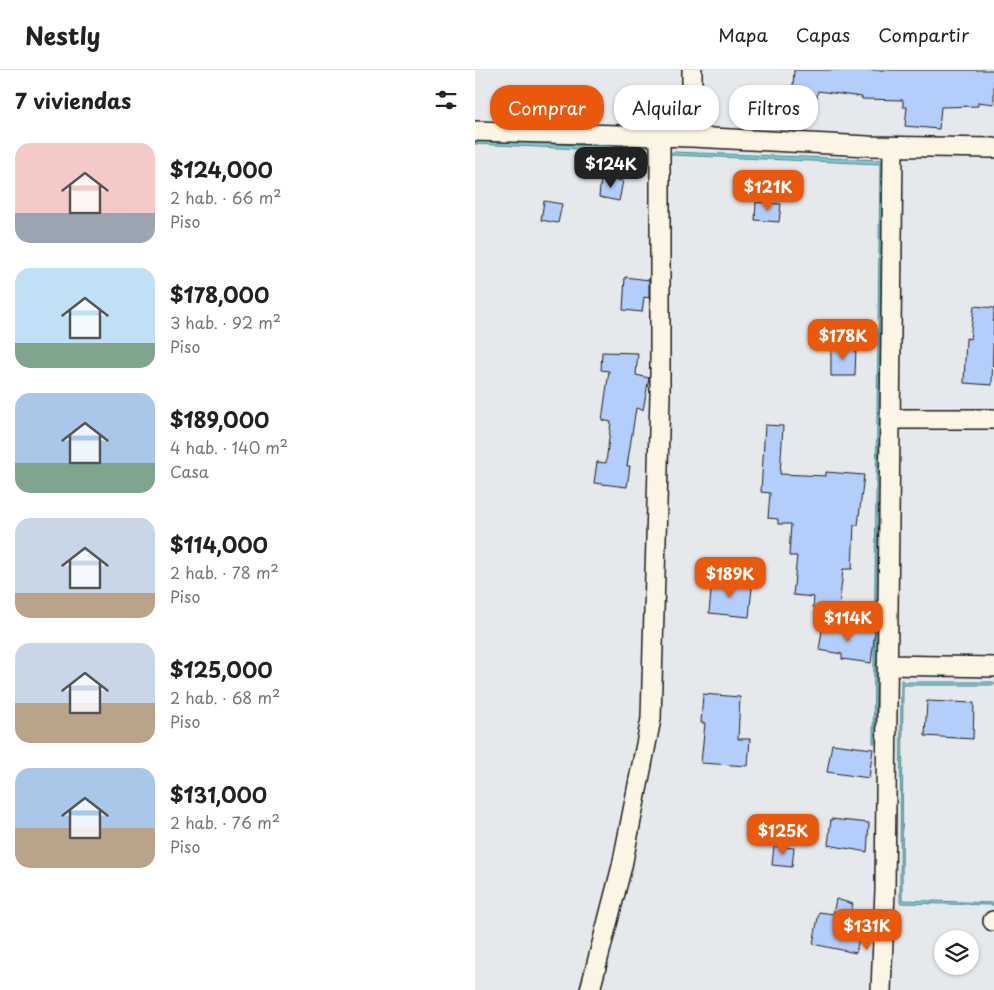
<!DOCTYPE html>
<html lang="es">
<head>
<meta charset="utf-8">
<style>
  :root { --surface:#fff; --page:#f6f6f6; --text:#222; --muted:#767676; --line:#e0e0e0; --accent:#ea580c }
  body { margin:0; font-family:"Playpen Sans",sans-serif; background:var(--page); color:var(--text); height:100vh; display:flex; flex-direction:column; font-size:19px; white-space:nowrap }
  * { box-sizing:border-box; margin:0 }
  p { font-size:16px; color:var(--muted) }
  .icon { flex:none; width:28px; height:28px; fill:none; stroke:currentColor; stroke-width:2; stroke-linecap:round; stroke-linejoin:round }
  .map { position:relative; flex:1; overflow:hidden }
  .sheet { display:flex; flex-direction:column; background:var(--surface); width:475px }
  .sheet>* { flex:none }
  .guide { position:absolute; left:15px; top:15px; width:429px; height:45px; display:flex; gap:10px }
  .tools { position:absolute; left:459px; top:860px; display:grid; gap:10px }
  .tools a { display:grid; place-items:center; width:45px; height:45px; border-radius:50%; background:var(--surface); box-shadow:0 1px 4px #0004; font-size:25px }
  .price { position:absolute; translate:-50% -42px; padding:0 11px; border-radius:10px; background:var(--accent); color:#fff; font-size:16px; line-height:32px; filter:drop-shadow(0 1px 2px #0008) }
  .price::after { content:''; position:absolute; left:50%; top:30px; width:15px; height:11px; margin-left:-8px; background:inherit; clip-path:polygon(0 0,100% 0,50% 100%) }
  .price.current { background:#222; color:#fff }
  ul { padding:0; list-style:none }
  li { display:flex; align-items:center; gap:15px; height:125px; padding:0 15px }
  li span { display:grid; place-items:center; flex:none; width:140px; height:100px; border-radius:15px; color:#555 }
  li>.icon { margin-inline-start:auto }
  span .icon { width:60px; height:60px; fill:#fffc; stroke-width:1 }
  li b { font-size:21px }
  h2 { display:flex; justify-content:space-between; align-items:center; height:60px; padding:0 15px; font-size:21px }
  .tag { padding:0 18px; border-radius:20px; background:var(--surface); box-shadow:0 1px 4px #0004; font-size:18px; line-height:45px }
  .tag.current { background:var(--accent); color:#fff }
  header { display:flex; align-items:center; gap:30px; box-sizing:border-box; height:70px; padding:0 25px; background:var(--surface); border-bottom:1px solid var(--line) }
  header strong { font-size:24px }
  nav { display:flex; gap:28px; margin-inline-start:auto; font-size:18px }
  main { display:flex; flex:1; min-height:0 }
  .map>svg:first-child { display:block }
  .water { fill:#7acbd3; stroke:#54858a }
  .building { fill:#b4cefc; stroke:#1c1c1c }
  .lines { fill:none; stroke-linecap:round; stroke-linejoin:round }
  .street-casing { stroke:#1c1c1c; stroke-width:22 }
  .street { stroke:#fcf5e5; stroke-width:19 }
</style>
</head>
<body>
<header>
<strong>Nestly</strong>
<nav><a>Mapa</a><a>Capas</a><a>Compartir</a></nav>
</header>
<main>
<section class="sheet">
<h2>7 viviendas<svg class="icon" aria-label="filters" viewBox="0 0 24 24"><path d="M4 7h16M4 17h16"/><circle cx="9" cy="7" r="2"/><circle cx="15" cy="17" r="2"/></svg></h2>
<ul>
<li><span style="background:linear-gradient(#f6c9c9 70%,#9aa5b1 0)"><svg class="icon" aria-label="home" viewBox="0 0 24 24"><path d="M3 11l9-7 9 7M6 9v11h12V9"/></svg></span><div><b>$124,000</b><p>2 hab. · 66 m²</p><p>Piso</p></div></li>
<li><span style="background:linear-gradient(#bfe0f5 75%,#7fa58c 0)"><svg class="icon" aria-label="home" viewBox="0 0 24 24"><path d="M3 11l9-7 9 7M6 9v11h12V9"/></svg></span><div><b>$178,000</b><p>3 hab. · 92 m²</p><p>Piso</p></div></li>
<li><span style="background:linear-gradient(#a9c7e8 70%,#7fa58c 0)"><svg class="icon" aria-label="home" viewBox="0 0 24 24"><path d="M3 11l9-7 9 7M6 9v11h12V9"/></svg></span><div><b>$189,000</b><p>4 hab. · 140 m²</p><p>Casa</p></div></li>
<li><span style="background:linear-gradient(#c9d6e8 75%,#b9a48a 0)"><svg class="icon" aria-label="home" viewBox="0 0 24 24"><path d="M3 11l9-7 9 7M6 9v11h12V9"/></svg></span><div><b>$114,000</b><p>2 hab. · 78 m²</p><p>Piso</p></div></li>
<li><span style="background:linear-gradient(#c9d6e8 60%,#b9a48a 0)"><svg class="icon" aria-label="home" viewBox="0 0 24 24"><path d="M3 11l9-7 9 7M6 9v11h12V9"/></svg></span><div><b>$125,000</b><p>2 hab. · 68 m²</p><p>Piso</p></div></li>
<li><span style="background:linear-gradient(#a9c7e8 60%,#b9a48a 0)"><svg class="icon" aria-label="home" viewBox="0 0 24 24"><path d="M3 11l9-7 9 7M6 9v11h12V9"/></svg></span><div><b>$131,000</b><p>2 hab. · 76 m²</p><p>Piso</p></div></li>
</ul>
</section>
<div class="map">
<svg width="519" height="920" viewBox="0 0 519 920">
  <rect width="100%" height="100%" fill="#e6e9ec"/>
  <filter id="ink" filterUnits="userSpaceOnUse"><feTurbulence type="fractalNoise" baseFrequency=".02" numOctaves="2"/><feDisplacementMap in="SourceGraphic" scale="10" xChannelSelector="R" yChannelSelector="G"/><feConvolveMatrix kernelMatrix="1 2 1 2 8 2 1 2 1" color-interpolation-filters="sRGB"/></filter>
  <g filter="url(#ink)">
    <path class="water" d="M0,70l167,8v4l-167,-8z
      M197,82l210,8 -7,583h-2l7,-579 -208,-9z
      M426,610h2l1,2h90v3h-91l-1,215 92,3v2l-94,-2z"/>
    <path class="building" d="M319,0h200v34l-16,-2v4l-37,1 -2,22 -34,-3 2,-19h-4v-7l-41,-1v-2l-44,-6 -3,15 -23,-3z
      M269,23l23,3 -2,18 -23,-3z
      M126,108l22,3 -4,20 -20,-4z
      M69,131l18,3 -4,19 -17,-3z
      M281,132l25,2 -2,18 -24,-2z
      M150,207l24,3v18l-5,-1 -2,15 -19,-2z
      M499,236l20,2 -2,77 -28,-2 2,-45 4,1z
      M356,275l25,1 -1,30h-24z
      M127,282l36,1 -2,22 13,3 -6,32 -7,-2 -9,58h3l-3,21 -33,-4 3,-21 9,1 5,-41 -9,-2 7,-49 -8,-1z
      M290,355l18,1 -3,48 46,2v-4l38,3 -6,50h-4l-2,44h-9l-4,40 -26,-2 1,-10 -21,-2 4,-39h-8l2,-32h-13v-5l-10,-1 2,-25 -9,-1z
      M237,511l40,6 -3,30 -40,-4z
      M348,554l52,7 -4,32 -29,-4v-5l-23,-4z
      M228,624l37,3 -2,42h12l-2,27 -47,-3 4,-40h-4z
      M452,631l47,2 -1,36 -48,-3z
      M357,674l41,5 -4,29 -42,-6z
      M356,749l38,4 -2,29 -39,-7z
      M299,776l20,2 -2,19 -20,-2z
      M361,829l17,5 -5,16 14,3 -6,30 -43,-9 6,-32 14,2z"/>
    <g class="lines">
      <defs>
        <path id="street" d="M217,0v67
          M0,61l217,6 176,9 126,2
          M416,349h103
          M412,595l107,2
          M518,851h1
          M115,920l32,-124 29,-147 9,-324v-258
          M406,920l4,-100 8,-743"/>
      </defs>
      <use href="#street" class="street-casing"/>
      <use href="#street" class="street"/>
    </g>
  </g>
</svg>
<div class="tools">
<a><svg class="icon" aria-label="layers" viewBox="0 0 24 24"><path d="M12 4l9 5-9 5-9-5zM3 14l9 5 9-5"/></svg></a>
</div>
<b class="price current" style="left:136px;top:119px">$124K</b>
<b class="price" style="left:293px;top:142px">$121K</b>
<b class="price" style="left:368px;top:291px">$178K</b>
<b class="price" style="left:255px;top:529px">$189K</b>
<b class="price" style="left:373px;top:573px">$114K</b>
<b class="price" style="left:308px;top:786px">$125K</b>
<b class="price" style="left:392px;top:881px">$131K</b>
<div class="guide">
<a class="tag current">Comprar</a>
<a class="tag">Alquilar</a>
<a class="tag">Filtros</a>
</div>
</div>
</main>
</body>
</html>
